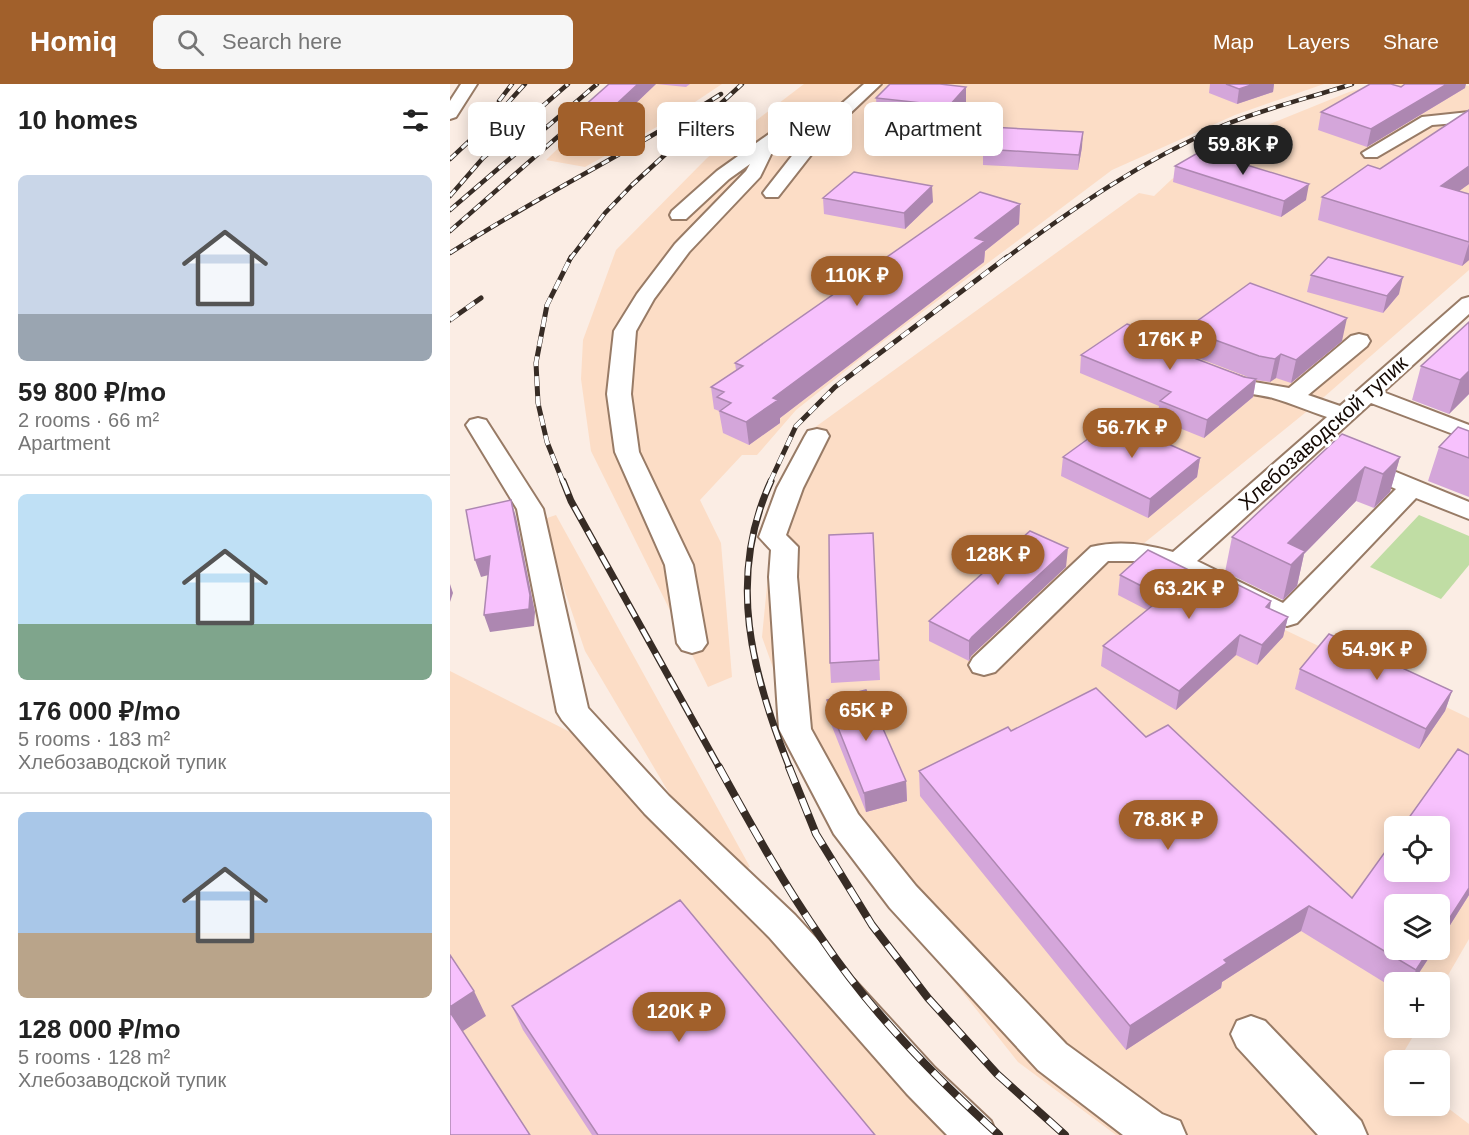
<!DOCTYPE html>
<html lang="en">
<head>
<meta charset="utf-8">
<style>
  :root { --surface:#fff; --page:#f6f6f6; --text:#222; --muted:#767676; --line:#e0e0e0; --accent:#a1602b }
  body { margin:0; font-family:Helvetica,sans-serif; background:var(--page); color:var(--text); height:100vh; display:flex; flex-direction:column; font-size:22px; white-space:nowrap }
  * { box-sizing:border-box; margin:0 }
  p { font-size:20px; color:var(--muted) }
  .icon { flex:none; width:33px; height:33px; fill:none; stroke:currentColor; stroke-width:2; stroke-linecap:round; stroke-linejoin:round }
  .map { position:relative; flex:1; overflow:hidden }
  .drawer { display:flex; flex-direction:column; background:var(--surface); width:450px }
  .drawer>* { flex:none }
  .banner { position:absolute; left:18px; top:18px; width:570px; height:54px; display:flex; gap:12px }
  .tools { position:absolute; left:934px; top:732px; display:grid; gap:12px }
  .tools a { display:grid; place-items:center; width:66px; height:66px; border-radius:9px; background:var(--surface); box-shadow:0 3px 15px #0003; font-size:30px }
  .price { position:absolute; translate:-50% -51px; padding:0 14px; border-radius:21px; background:var(--accent); color:#fff; font-size:20px; line-height:39px; filter:drop-shadow(0 2px 3px #0008) }
  .price::after { content:''; position:absolute; left:50%; top:36px; width:18px; height:14px; margin-left:-9px; background:inherit; clip-path:polygon(0 0,100% 0,50% 100%) }
  .price.active { background:#222; color:#fff }
  ul { padding:0; list-style:none }
  li { display:grid; align-content:center; gap:12px; height:318px; padding:0 18px }
  li+li { border-top:2px solid var(--line) }
  li span { display:grid; place-items:center; height:186px; border-radius:9px; color:#555 }
  li>.icon { margin-inline-start:auto }
  span .icon { width:108px; height:108px; fill:#fffc; stroke-width:1 }
  li b { font-size:26px }
  h2 { display:flex; justify-content:space-between; align-items:center; height:72px; padding:0 18px; font-size:26px }
  .tag { padding:0 21px; border-radius:9px; background:var(--surface); box-shadow:0 3px 15px #0003; font-size:21px; line-height:54px }
  .tag.active { background:var(--accent); color:#fff }
  header { display:flex; align-items:center; gap:36px; box-sizing:border-box; height:84px; padding:0 30px; background:var(--accent); color:#fff }
  header strong { font-size:28px }
  nav { display:flex; gap:33px; margin-inline-start:auto; font-size:21px }
  .search { width:420px; height:54px; background:var(--page); display:flex; align-items:center; gap:15px; box-sizing:border-box; padding:0 21px; border-radius:9px; color:var(--muted); font-size:22px }
  main { display:flex; flex:1; min-height:0 }
  .map>svg:first-child { display:block }
  .built { fill:#fcddc6; fill-rule:evenodd }
  .green { fill:#c0dda4 }
  .lines { fill:none; stroke-linecap:round; stroke-linejoin:round }
  .minor-casing { stroke:#987b66; stroke-width:4 }
  .minor { fill:#fff; fill-rule:evenodd }
  .rail-far3-casing { stroke:#372c25; stroke-width:4.5 }
  .rail-far2-casing { stroke:#372c25; stroke-width:5 }
  .rail-far1-casing { stroke:#372c25; stroke-width:7 }
  .rail-casing { stroke:#372c25; stroke-width:8 }
  .rail-far3 { stroke:#fff; stroke-width:3; stroke-dasharray:8; stroke-linecap:butt }
  .rail-far2 { stroke:#fff; stroke-width:4; stroke-dasharray:10; stroke-linecap:butt }
  .rail-far1 { stroke:#fff; stroke-width:4.5; stroke-dasharray:14; stroke-linecap:butt }
  .rail { stroke:#fff; stroke-width:6; stroke-dasharray:17; stroke-linecap:butt }
  .wall { fill:#d4a6da; fill-rule:evenodd }
  .shaded-wall { fill:#ad87b1 }
  .building { fill:#f7c1fd; stroke:#ad87b1; stroke-width:1.5 }
  .labels { text-anchor:middle; stroke-width:6; stroke-linejoin:round; paint-order:stroke }
  .street-label { font-size:21px; fill:#140903; stroke:#fff }
</style>
</head>
<body>
<header>
<strong>Homiq</strong>
<div class="search"><svg class="icon" aria-label="search" viewBox="0 0 24 24"><circle cx="10" cy="10" r="6"/><path d="M15 15l6 6"/></svg>Search here</div>
<nav><a>Map</a><a>Layers</a><a>Share</a></nav>
</header>
<main>
<section class="drawer">
<h2>10 homes<svg class="icon" aria-label="filters" viewBox="0 0 24 24"><path d="M4 7h16M4 17h16"/><circle cx="9" cy="7" r="2"/><circle cx="15" cy="17" r="2"/></svg></h2>
<ul>
<li><span style="background:linear-gradient(#c9d6e8 75%,#9aa5b1 0)"><svg class="icon" aria-label="home" viewBox="0 0 24 24"><path d="M3 11l9-7 9 7M6 9v11h12V9"/></svg></span><div><b>59 800 ₽/mo</b><p>2 rooms · 66 m²</p><p>Apartment</p></div></li>
<li><span style="background:linear-gradient(#bfe0f5 70%,#7fa58c 0)"><svg class="icon" aria-label="home" viewBox="0 0 24 24"><path d="M3 11l9-7 9 7M6 9v11h12V9"/></svg></span><div><b>176 000 ₽/mo</b><p>5 rooms · 183 m²</p><p>Хлебозаводской тупик</p></div></li>
<li><span style="background:linear-gradient(#a9c7e8 65%,#b9a48a 0)"><svg class="icon" aria-label="home" viewBox="0 0 24 24"><path d="M3 11l9-7 9 7M6 9v11h12V9"/></svg></span><div><b>128 000 ₽/mo</b><p>5 rooms · 128 m²</p><p>Хлебозаводской тупик</p></div></li>
</ul>
</section>
<div class="map">
<svg width="1019" height="1051" viewBox="0 0 1019 1051">
  <rect width="100%" height="100%" fill="#fbede4"/>
  <path class="built" d="M175,0h97l-60,40 -77,43 -39,-7z
    M354,0h57l-51,48 -50,61 23,1 40,-57 60,-53h441l-89,31 -123,55 -243,182 -73,58 -39,45h-15l-42,45 21,43 11,134 -24,10 -117,-236 -10,-72 2,-39 33,-90 91,-92z
    M926,0h84l9,2v184l-153,134 -173,140v8l40,29 286,137v221l-29,50v-7h-45v46h23l-19,32h-4v46h45v-4l29,22v11h-353l-98,-73 -189,-238 -67,-187 14,-143 38,-66 325,-235 15,3 18,-17 66,-42 111,-45zM945,742h45v46h-45zM945,820h45v46h-45z
    M106,431l194,352 -11,4 -67,-73 -87,-147 -44,-131z
    M0,587l122,62 385,402h-507z"/>
  <path class="green" d="M969,431l50,21v29l-28,34 -71,-32z"/>
  <g class="lines">
    <defs>
      <path id="minor" d="M11,0h16l-21,33 -6,2v-18z
        M414,0h17l-56,53 -47,60h-12l-3,-4 3,-4 47,-60z
        M353,28l6,2 2,3 -2,3 -33,24 -16,33 -71,75 -35,47 -18,32 -5,63 8,58 54,113 14,78 -5,7 -10,3 -10,-3 -5,-7 -12,-78 -50,-113 -8,-58 7,-63 23,-37 38,-50 71,-73 4,-7 -21,15 -43,40h-14l-2,-4 2,-4 45,-40 80,-57z
        M1019,28v10l-37,3 -55,32h-12l-3,-4 60,-36z
        M1019,213v17l-86,78 86,33v15l-98,-37 -174,158 86,42 113,-114 -9,-4 -4,-5 4,-5 9,-3 73,30v17l-53,-21 -119,125 -10,3 -10,-3 -109,-54 -27,-8h-33l-113,111 -11,3 -11,-3 -4,-7 4,-7 118,-111c28,-7 56,-3 82,5l154,-135c-18,-6 -36,-14 -54,-19 -18,-5 -56,-6 -67,-22l3,-5 8,-2 37,13 35,6 62,-52 8,-2 8,2 3,5 -3,5 -59,49 32,11 122,-107z
        M28,334l8,2 57,89 45,199 81,88 126,119 140,153 56,53 6,14h-50l-40,-41 -138,-157 -124,-123 -83,-94 -5,-8 -40,-203 -51,-84 4,-5z
        M367,345l9,2 3,5 -26,52 -17,47 12,12 -1,30 14,152 47,85 58,72 150,158 96,70 18,7 6,14h-63l-85,-65 -148,-162 -56,-74 -55,-105 -10,-152 2,-27 -12,-13 18,-49 28,-52 3,-5z
        M801,932l14,5 96,100 6,14h-49l-81,-88 -6,-13 6,-13z"/>
    </defs>
    <use href="#minor" class="minor-casing"/>
    <use href="#minor" class="minor"/>
    <defs>
      <path id="rail-far3" d="M49,17l13,-17
        M0,75l45,-42 30,-33
        M0,112l33,-38 85,-74
        M0,126l147,-126
        M0,147l168,-147
        M0,169c88,-57 183,-103 271,-159
        M120,175l35,-46 27,-28 110,-101
        M555,175c68,-51 138,-99 217,-133 41,-17 87,-28 130,-42"/>
      <path id="rail-far2" d="M0,236l31,-22
        M113,398l-16,-40 -9,-39 -2,-40 11,-58 24,-48
        M320,398l26,-56 39,-39 172,-130"/>
      <path id="rail-far1" d="M113,397l8,20 149,268
        M321,397c-45,97 -19,193 19,288"/>
      <path id="rail" d="M269,683c32,58 65,118 103,172 49,73 112,137 177,196
        M339,683l27,67 56,91 56,73 69,76 68,61"/>
    </defs>
    <use href="#rail-far3" class="rail-far3-casing"/>
    <use href="#rail-far2" class="rail-far2-casing"/>
    <use href="#rail-far1" class="rail-far1-casing"/>
    <use href="#rail" class="rail-casing"/>
    <use href="#rail-far3" class="rail-far3"/>
    <use href="#rail-far2" class="rail-far2"/>
    <use href="#rail-far1" class="rail-far1"/>
    <use href="#rail" class="rail"/>
  </g>
  <path class="wall" d="M159,0h81l-4,3 -30,-3 -43,41 -28,-2 -3,-15z
    M760,0h64l-1,8 -36,12 -28,-11z
    M516,3v15l-17,19 -72,-8 -1,-15z
    M951,3l64,1 -98,59 -49,-17 3,-18z
    M1019,26v74l-10,7 10,3v66l-7,6 -144,-46 4,-23 58,-28z
    M632,63l-4,23 -95,-5v-16z
    M725,82l131,34 -25,17 -108,-35z
    M373,114l110,4 -28,27 -81,-15z
    M570,120l-1,20 -34,27 -1,11 -204,156v5l-31,22 -26,-12 -4,-22 -5,-2 -3,-22 25,-17 -1,-7z
    M861,191l88,19 -16,19 -76,-21z
    M1019,238v72l-20,20 -37,-14 9,-34z
    M732,248l160,9 -51,42 -15,-5 -6,4 -14,-2 -3,17 -49,41 -47,-19 2,-13 -79,-33 1,-18 98,-2zM737,271l6,1 55,21h-4z
    M1019,347v66l-41,-16 11,-34z
    M892,350l58,23 -10,35 -16,16 -18,-7 -52,53 -7,32 -14,14 -58,-28 7,-35z
    M613,373l137,1 -3,19 -49,41 -87,-42z
    M423,449l7,147 -49,3 -1,-20z
    M616,483l-95,89 -2,5 -40,-20v-20z
    M670,491l83,2 68,24 -1,8 18,8 -5,20 -26,28 -21,-10 -60,55 -75,-44 2,-20 44,-36 -29,-15z
    M850,585l152,22 -7,20 -26,38 -124,-60z
    M377,616l79,81 1,20 -41,11 -37,-93z
    M561,647l135,6 206,161 117,-3 -29,46v-37l-45,46h39l-21,32h-18v7l-94,-58 -79,51 -1,6 -95,62 -206,-254 -1,-25z
    M62,922l363,129h-283l-69,-105z"/>
  <path class="shaded-wall" d="M188,0h18l-43,41 -3,-15z
    M804,0h20l-1,8 -36,12 2,-15z
    M997,0h19l-1,4 -98,59 4,-18z
    M516,3v15l-17,19v-15z
    M633,48l-1,15 -4,23 1,-15z
    M1019,82v18l-35,25 7,-23z
    M859,100l-3,16 -25,17 3,-16z
    M482,102l1,16 -28,27 -1,-16z
    M570,120l-1,20 -34,27 -1,11 -204,156v5l-31,22 -3,-23 27,-24 202,-160z
    M1019,159v17l-7,6z
    M953,193l-4,17 -16,19 4,-17z
    M897,234l-5,23 -51,42 5,-23z
    M831,270l-5,24 -6,4 5,-23z
    M1019,287v23l-20,20 11,-34z
    M806,295l-3,18 -49,41 3,-18z
    M950,373l-10,35 -16,16 9,-34z
    M750,374l-3,19 -49,41 2,-19z
    M915,383l-9,34 -52,53 -7,32 -14,14 8,-35 -3,-22z
    M61,416l5,17 19,95 -1,14 -44,6 -6,-17z
    M618,464l-2,19 -95,89 -2,5v-20l3,-4z
    M40,472l6,17 -15,4 -6,-17z
    M0,500l3,9 -3,9z
    M821,517l-4,20 -1,-14z
    M838,533l-5,20 -26,28 5,-20z
    M790,551l-4,20 -60,55 3,-19z
    M1002,607l-7,20 -26,38 7,-20z
    M456,697l1,20 -41,11 -2,-19z
    M1019,804v7l-29,46v-8z
    M859,822l-8,25 -79,51 -1,6 -95,62 4,-24 94,-66z
    M979,866h5l-21,32h-2l5,-12z
    M24,907l12,25 -26,17 -10,-20v-6z"/>
  <path class="building" d="M159,0h29l-28,26 -28,-2z
    M440,0h50l26,3 -17,19 -73,-8z
    M776,0h28l-15,5z
    M920,0h21l10,3 4,-3h42l-76,45 -50,-17z
    M1019,26v56l-28,20 28,8v48l-147,-45 46,-32 12,4z
    M540,43l93,5 -4,23 -96,-6z
    M751,67l108,33 -25,17 -109,-35z
    M404,88l78,14 -28,27 -81,-15z
    M530,108l40,12 -45,34 10,3 -212,157 5,2 -32,22 -26,-11 11,-8 -14,-6 7,-5 -13,-5 32,-21 -8,-3z
    M878,173l75,20 -16,19 -76,-21z
    M800,199l97,35 -51,42 -15,-6 -6,5 -16,-3 -63,-23 -14,-1z
    M1019,238v49l-9,9 -39,-14z
    M677,240l47,18 4,10 66,25 12,2 -49,41 -47,-19 11,-9 -90,-37z
    M664,336l86,38 -50,41 -87,-42z
    M1008,343l11,4v27l-30,-11z
    M892,350l58,23 -17,17 -18,-7 -77,76 17,8 -14,14 -59,-28z
    M61,416l19,95 -1,14 -45,6 6,-59 -15,4 -9,-50z
    M580,447l38,17 -96,89 -3,4 -40,-20z
    M423,449l6,127 -49,3 -1,-128z
    M698,466l55,27 7,-6 61,30 -5,6 22,10 -26,28 -22,-10 -61,56 -76,-45 60,-49 -43,-22z
    M879,550l123,57 -26,38 -126,-60z
    M646,604l50,49 22,-12 184,173 43,-60v34h45v-46h-37l55,-77 11,6v133l-29,45v-29h-45v46h34l-13,20 -107,-64 -85,54 3,3 -97,63 -211,-255 89,-44 3,4z
    M416,606l40,91 -42,12 -37,-93z
    M230,816l195,235h-277l-86,-129z
    M0,871l24,36 -24,16z
    M0,928l80,123h-80z"/>
  <g class="labels">
    <g class="street-label">
      <text transform="translate(873 349) rotate(-42)" y="7">Хлебозаводской тупик</text>
    </g>
  </g>
</svg>
<div class="tools">
<a><svg class="icon" aria-label="locate" viewBox="0 0 24 24"><circle cx="12" cy="12" r="6"/><path d="M12 2v4M12 18v4M2 12h4M18 12h4"/></svg></a>
<a><svg class="icon" aria-label="layers" viewBox="0 0 24 24"><path d="M12 4l9 5-9 5-9-5zM3 14l9 5 9-5"/></svg></a>
<a>+</a>
<a>−</a>
</div>
<b class="price active" style="left:793px;top:92px">59.8K ₽</b>
<b class="price" style="left:407px;top:223px">110K ₽</b>
<b class="price" style="left:720px;top:287px">176K ₽</b>
<b class="price" style="left:682px;top:375px">56.7K ₽</b>
<b class="price" style="left:548px;top:502px">128K ₽</b>
<b class="price" style="left:739px;top:536px">63.2K ₽</b>
<b class="price" style="left:927px;top:597px">54.9K ₽</b>
<b class="price" style="left:416px;top:658px">65K ₽</b>
<b class="price" style="left:718px;top:767px">78.8K ₽</b>
<b class="price" style="left:229px;top:959px">120K ₽</b>
<div class="banner">
<a class="tag">Buy</a>
<a class="tag active">Rent</a>
<a class="tag">Filters</a>
<a class="tag">New</a>
<a class="tag">Apartment</a>
</div>
</div>
</main>
</body>
</html>
